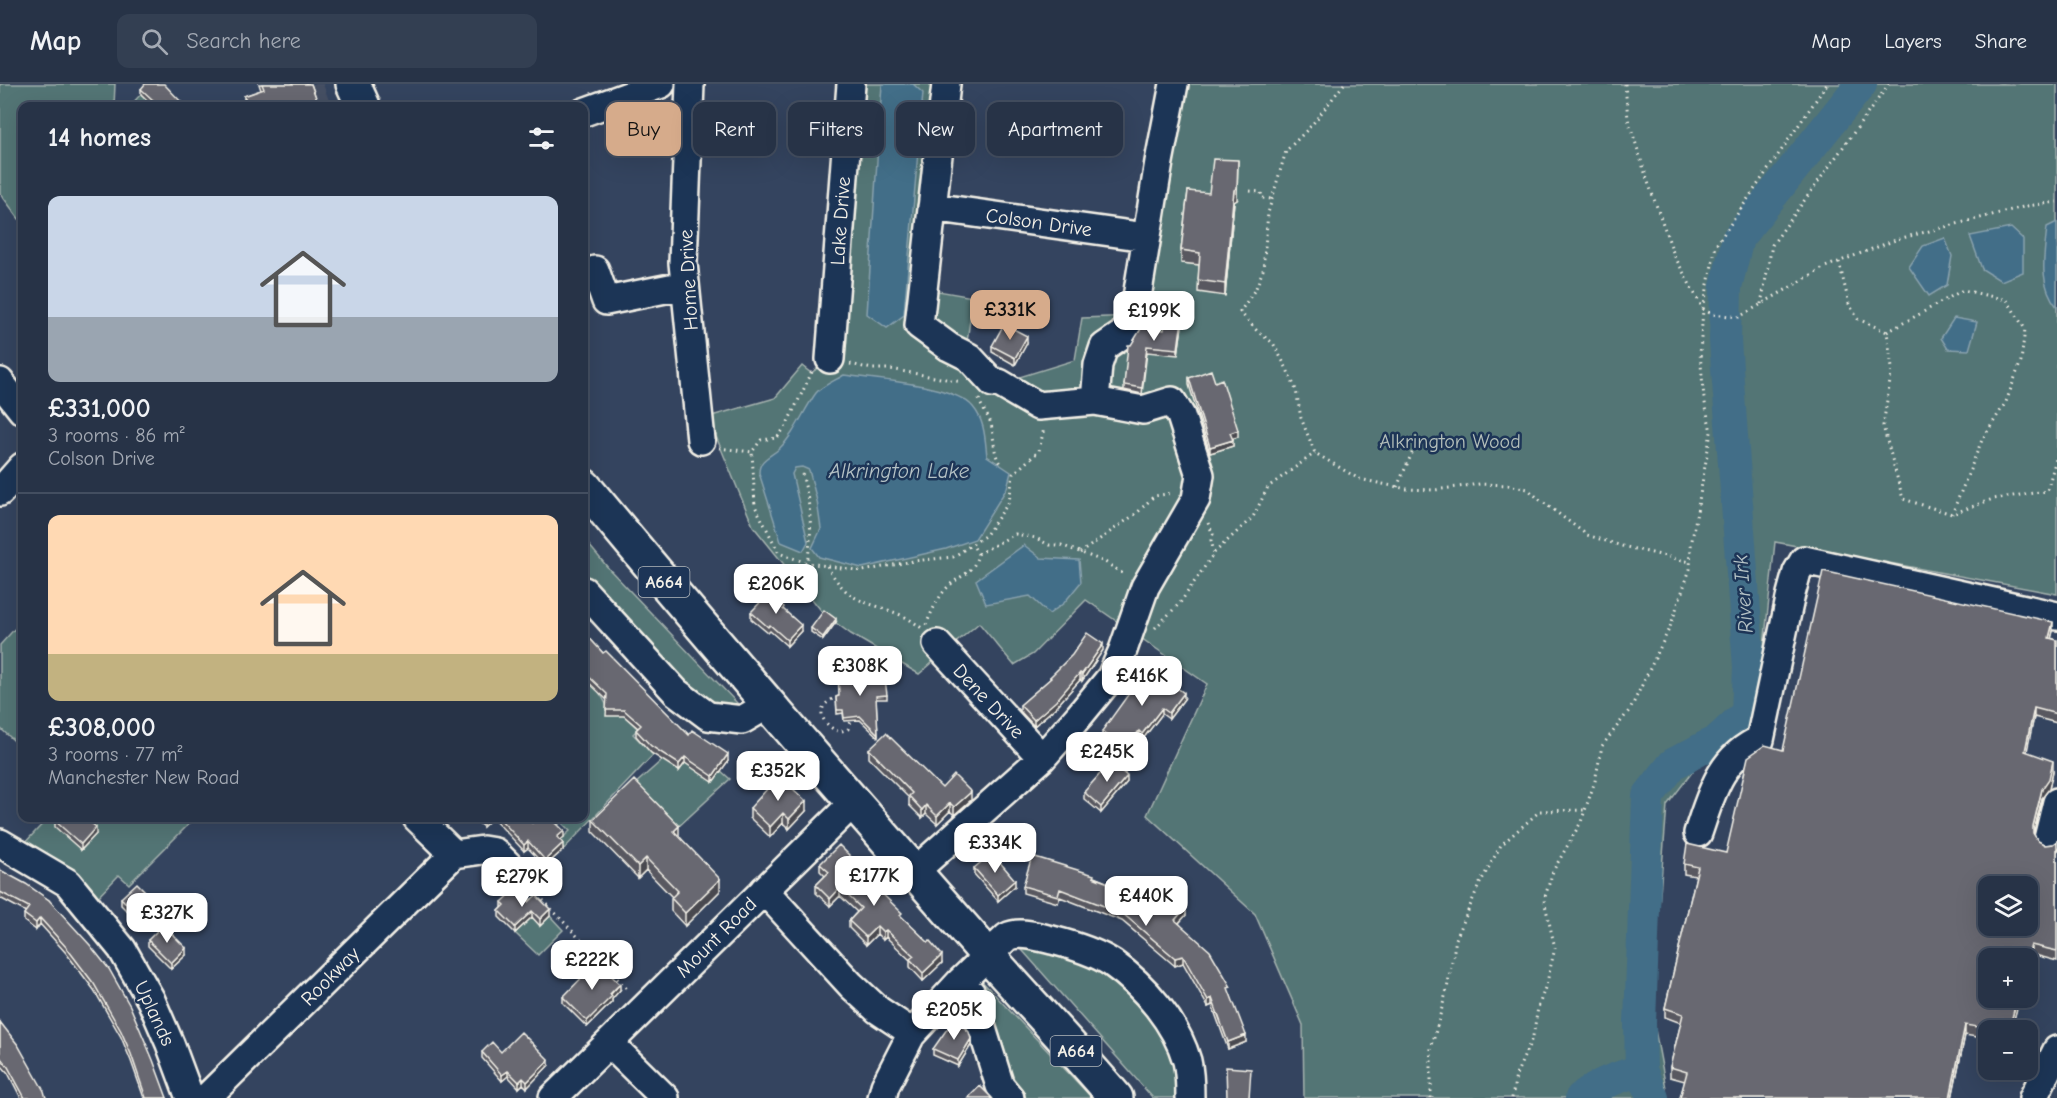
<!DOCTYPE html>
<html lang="en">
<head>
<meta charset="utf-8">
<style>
  :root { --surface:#273347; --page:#333f52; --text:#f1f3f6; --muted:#a4aab4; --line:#434e60; --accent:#d6ab8b }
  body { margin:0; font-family:"Comic Neue",sans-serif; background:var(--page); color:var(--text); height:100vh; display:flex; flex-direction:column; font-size:22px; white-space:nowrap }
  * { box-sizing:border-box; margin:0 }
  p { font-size:20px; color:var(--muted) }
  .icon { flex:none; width:33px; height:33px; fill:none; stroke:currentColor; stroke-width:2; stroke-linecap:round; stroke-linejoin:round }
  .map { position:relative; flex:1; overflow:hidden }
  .details { position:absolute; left:18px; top:18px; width:570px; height:720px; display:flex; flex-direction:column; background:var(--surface); border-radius:12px; box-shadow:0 6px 24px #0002,0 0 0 2px var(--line) }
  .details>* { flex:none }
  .hud { position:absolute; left:606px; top:18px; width:570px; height:54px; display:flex; gap:12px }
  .controls { position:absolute; left:1978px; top:792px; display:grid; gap:12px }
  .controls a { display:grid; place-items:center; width:60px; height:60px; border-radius:12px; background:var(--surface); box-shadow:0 6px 24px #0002,0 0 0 2px var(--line); font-size:30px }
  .price { position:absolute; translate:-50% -51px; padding:0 14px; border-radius:12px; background:#fff; color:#222; font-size:20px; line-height:39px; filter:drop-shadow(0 2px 3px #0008) }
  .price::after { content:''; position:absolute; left:50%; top:36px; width:18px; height:14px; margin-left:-9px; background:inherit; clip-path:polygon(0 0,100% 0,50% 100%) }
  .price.current { background:var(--accent); color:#111 }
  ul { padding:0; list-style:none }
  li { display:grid; align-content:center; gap:12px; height:318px; padding:0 30px }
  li+li { border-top:2px solid var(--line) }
  li span { display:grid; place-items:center; height:186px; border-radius:12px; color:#555 }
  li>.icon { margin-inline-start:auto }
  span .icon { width:108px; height:108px; fill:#fffc; stroke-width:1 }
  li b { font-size:26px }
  h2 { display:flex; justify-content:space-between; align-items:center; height:72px; padding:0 30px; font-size:26px }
  .tag { padding:0 21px; border-radius:12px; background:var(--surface); box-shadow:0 6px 24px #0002,0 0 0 2px var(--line); font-size:21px; line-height:54px }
  .tag.current { background:var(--accent); color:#111 }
  header { display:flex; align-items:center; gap:36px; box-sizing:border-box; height:84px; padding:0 30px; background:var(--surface); border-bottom:2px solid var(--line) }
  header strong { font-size:28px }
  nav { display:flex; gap:33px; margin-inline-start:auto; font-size:21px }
  .search { width:420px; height:54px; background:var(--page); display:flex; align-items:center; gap:15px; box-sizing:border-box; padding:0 21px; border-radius:12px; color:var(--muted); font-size:22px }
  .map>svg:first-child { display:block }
  .built { fill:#444f64 }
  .green { fill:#537474; stroke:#a4b2ae; stroke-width:1.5 }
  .water { fill:#426e88; stroke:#89a2ae; stroke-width:1.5 }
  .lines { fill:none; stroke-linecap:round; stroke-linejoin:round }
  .river { stroke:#426e88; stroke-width:32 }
  .minor-casing { stroke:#f4f1e8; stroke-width:32 }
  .major-casing { stroke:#f4f1e8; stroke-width:38 }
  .path { stroke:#f4f1e8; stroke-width:3; stroke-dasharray:1.5 4.5; stroke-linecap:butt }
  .minor { stroke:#1d3557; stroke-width:27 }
  .major { stroke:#1d3557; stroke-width:33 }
  .wall { fill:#595961; stroke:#f4f1e8; stroke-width:1.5 }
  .shaded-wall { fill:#49494f; stroke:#f4f1e8; stroke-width:1.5 }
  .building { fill:#686871; stroke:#f4f1e8; stroke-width:1.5; fill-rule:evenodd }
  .labels { text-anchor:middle; stroke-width:5; stroke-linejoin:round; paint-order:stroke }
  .shield { fill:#1d3557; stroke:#b4b9bc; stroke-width:1.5 }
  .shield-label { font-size:18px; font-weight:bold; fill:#f4f1e8 }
  .street-label { font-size:20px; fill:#f4f1e8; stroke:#1d3557 }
  .park-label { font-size:20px; fill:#b4bfba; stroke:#1d3557 }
  .water-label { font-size:21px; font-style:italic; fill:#b6c3c6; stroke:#1d3557 }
</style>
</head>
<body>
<header>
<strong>Map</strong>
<div class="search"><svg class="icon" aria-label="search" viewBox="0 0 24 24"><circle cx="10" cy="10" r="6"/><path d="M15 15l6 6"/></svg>Search here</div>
<nav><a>Map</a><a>Layers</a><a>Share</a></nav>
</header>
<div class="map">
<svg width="2057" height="1014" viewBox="0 0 2057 1014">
  <rect width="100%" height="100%" fill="#34445f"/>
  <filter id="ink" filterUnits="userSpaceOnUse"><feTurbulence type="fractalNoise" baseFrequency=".0167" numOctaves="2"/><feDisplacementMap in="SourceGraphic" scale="12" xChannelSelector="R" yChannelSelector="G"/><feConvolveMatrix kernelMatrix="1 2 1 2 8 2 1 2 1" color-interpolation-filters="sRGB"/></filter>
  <g filter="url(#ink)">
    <path class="built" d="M292,0h31l8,22h-61z"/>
    <path class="green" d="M0,0h115l-1,22h-92v117l-22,-30z
      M851,0h91l-16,205 47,8 -6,45 43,38 65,-20 7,-42 52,-2 40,-232h883v510l-282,-52 -12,114 -2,39 -13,35 -55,41 -26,34 -16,203 15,80 -1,10h-361l-1,-73 -48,-111 -108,-99 60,-131 -121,-84 -53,54 -19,11 -35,-42 -60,51 -68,-40 -27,-20 -71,-88 -45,-109 67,-19 27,-32 9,7 19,-14z
      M141,10l12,12h-23z
      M584,455l25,30 129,135 4,16 -34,-4 -124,-127z
      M19,540l3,3v121l-22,-20v-83z
      M584,587c7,12 19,23 23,36l12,4 19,18 -5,5 20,21 -90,95 -6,-7 13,-12 -9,-9 -6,6 -10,-10h39z
      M669,670l16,9 36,8 9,8 -51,47 -13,-9 -32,-32z
      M48,734h147l-66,66 -10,-9 -24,25 -72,-55z
      M550,832l13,14 -25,25 -23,-22 17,-16 8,8z
      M1015,858l44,6 54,27 40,49 24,40 1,34h-25z
      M978,893l114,121h-71l-16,-22 -21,-61z"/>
    <path class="water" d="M882,0h31l10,9 -19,222 -17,13 -20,-14z
      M2057,138v85c-19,-24 -13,-51 -10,-80z
      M2011,144l12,11v33l-22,9 -19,-12 -12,-33z
      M1945,154l7,18 -5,29 -18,11 -20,-29 14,-21z
      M1954,234l23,4 -8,28 -21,-1 -7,-11z
      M844,291c31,5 110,9 129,32 12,14 12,32 14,49l24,16 -4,16 -32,51 -29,10 -84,19 -43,-11 -7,-9 9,-19 -4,-28 -8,-31 -7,-3 -7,1 -3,6 16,68 -5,9 -22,-9 -22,-69c0,-14 11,-16 20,-24 16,-15 24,-38 37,-56 6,-7 20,-13 28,-18z
      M1024,461l17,13 38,2 2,22 -17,21 -15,11 -19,-18 -44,8 -10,-24z"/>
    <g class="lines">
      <path class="river" d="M1581,1014c17,-15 39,-21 60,-28
        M1653,1014l-12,-28 -1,-47 8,-227 25,-32 45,-24 29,-27 2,-46 -24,-326 1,-54 12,-49 123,-154"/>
      <defs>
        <path id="minor" d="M690,0l-7,179 18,177
          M584,28l77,-28
          M932,123l214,30
          M595,186l11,31 79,-16
          M830,275l21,-275
          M0,298l22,28
          M1095,317l3,-36 6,-18 19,-13 11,-18 25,-154 15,-78
          M0,408l22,-25
          M584,507l92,101 32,24 34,4 26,-15
          M937,560l105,114
          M417,734l37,36
          M1698,749c13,-38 22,-76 62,-93l31,-146 6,-22 7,-12 253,56
          M2048,755l9,-37
          M0,759l68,40 54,66 29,51 19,44 20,54
          M454,770l29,-4 12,2 33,33
          M914,788l128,-114 37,-42 32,-39 12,-27 22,-63 51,-88 4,-24 -19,-59 -9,-15 -29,9 -48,-9 -57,5 -39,-23h-6l-24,-26 -20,-10 -30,-22 27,-241
          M764,806l87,95 27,25 24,16 9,9
          M960,898l11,11 29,93 10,12
          M609,959l56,55
          M206,1014l248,-244
          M553,1014l302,-297
          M882,1014l3,-12 26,-51 49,-53 47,-45c13,-7 31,0 45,3 20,5 43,12 60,23 33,23 64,60 75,98 3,12 3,25 3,37
          M2033,1014l24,-48"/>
        <path id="major" d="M353,0l10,22
          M584,402c130,157 264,310 399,464 44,50 90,97 133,148"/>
      </defs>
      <use href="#minor" class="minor-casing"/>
      <use href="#major" class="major-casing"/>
      <path class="path" d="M1344,0l-33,42 -25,25 -18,62 -5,57 -7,18 -16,24 18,20 15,11 13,24 10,23 5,28 14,35 44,26 48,10 28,1 45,-6 28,1 20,4 12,11 47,35 35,11 68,16
        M1625,0l3,35 20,63 26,73 29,54 9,5 27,3 86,-50 73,-28 129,-33 30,-4
        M1250,107l11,1 1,6 10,1
        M1839,178l10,42 9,15 29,13 5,36 -9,58 20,73 49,15 41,-15 54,-8 10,-36
        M1761,220l11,-59 117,-161
        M1887,248l76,-42 44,10 18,29 -4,32 -15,41 -24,38 -30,74
        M850,280l22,5h18l72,13
        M812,288l-26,54 -9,12 -16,2 -9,12 3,54 24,47 28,10 56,8 50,-10 40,-4 33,-22 23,-33 4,-28 26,-23 5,-23
        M979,315c3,10 8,15 11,22 5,14 2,32 11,44
        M719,364l33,4
        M802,390c9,33 11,55 5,89
        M1397,403l19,-43
        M1208,439l5,11 -2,6 3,13
        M1080,469l57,-40 17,-17 19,-3
        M978,470l37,-20 21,4 13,7h12l44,17 20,13
        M827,482c24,41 38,33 76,50 7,3 13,8 20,13
        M926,541c6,-14 13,-31 25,-41 13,-11 22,-10 27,-30l-6,-10
        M1155,544l25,-25 34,-50 39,-36 15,-30 47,-34
        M838,613c-24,8 -19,26 1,35l9,-3 3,-8
        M543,816l86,91
        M1431,1014v-49l16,-60 9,-50 23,-54 22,-40 39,-34 45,-1
        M1512,1014l4,-23 17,-39 5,-28 9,-26 8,-34 -11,-48 9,-29 28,-49 14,-41 7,-35 29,-38 39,-81 20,-58 1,-23 20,-114 -7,-34 -4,-45 3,-44 13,-64 111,-161"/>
      <use href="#minor" class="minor"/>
      <use href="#major" class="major"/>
    </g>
    <path class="wall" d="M259,0h52l8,22h-74l-1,-3v-7l17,-6z
      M141,5l44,17 -34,-2 -10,-10z
      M1188,107l49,9 -3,2 -9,94 -27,-4 1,-27 -18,-2v-13z
      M1185,220l-7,51 -31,-3 -5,42 -18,-4v-5l7,-40 33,-15z
      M1027,259l-12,22 -23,-13v-6z
      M1189,294l49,59 -6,2 1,7 -23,7 -21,-68z
      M783,520l-1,1 2,6 17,20 -14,15 -17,-15 -2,2 -17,-14v-7z
      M836,538l-13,18 -12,-8v-4z
      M2053,547l-2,7 6,2v83l-23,-6 -8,35 27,19 -4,18 -7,9 -9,36 5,7 7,4 8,-1 4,-3v120l-26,-7 -20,76h-22v9l-24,-4 -13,63h-272l5,-17 -15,-4v-10l11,-44 -16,-6v-9l31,-132 -12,-2v-10l42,-11 57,-103z
      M584,548l19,21 86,82 39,26 -15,21 -28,-19 -6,8 -28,-18 -15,-17v-6l2,-2 -14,-12h-18l1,-16 -23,-22z
      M1103,566l-21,31 -2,-1 -24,27 -22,19 -14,-15v-6l30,-26v-2z
      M853,598l34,13v4h-11l2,38 -18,-17 -16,1 -1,-8 -6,1 -1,-17 3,-1z
      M1184,615l-15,20 -7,-5 -20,26 -3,-2 -14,18 -23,-19v-6z
      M869,665l73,39 29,12 -17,15 -4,-4 -13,13 -11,-10 -4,4 -13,-13v-7l-40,-40z
      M1125,689v1l2,8 -26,31 -17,-14v-7z
      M750,724l56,3 -17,18 -6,-6 -13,14 -20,-19z
      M473,734h19l-9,9z
      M493,734h34l5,5 32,14 -4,3 3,10 -18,16 -17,-18 -4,3z
      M593,736l86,16 41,55 -35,35 -14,-15v-13l1,-1 -26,-27 -8,8 -45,-46z
      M55,737l41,13 -15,16 -26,-23z
      M820,780l46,14 76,85 -19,18 -13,-14v-7l-24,-23 -3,3 -6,-6 -11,11 -17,-17v-7l8,-9 -17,-16 -10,10 -14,-13v-8l9,-9 -5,-5z
      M974,784l41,18 -17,15 -24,-27z
      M0,786l49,30 118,198h-23l-13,-37 -10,-24 -27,-47 -28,-37 -26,-29 -4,6 -12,-9v-7l2,-2 -26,-14z
      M1094,793l92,38 -7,8 51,71 16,48 -18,7 -16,-44 -4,2 -25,-44 -8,3 -53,-45 -62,-24 -2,6 -35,-10v-7z
      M121,814l39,15 -16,15 -23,-23z
      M502,818h27l21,14 -10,10 -8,-9 -17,16 -16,-16v-6l3,-3z
      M148,856l38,15 -15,14 -23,-23z
      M620,906l-8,9v3l-25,25 -24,-24v-6z
      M0,938l46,76h-25l-13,-25 -8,-9z
      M971,961l-13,21 -25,-11v-6z
      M482,968h19l48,13 -22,23 -4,-4 -4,4 -11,-12 -6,5 -20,-23z"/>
    <path class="shaded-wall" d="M1238,76l-1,40 -3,2 -9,94v-12l9,-94z
      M1185,214v6l-7,51v-6z
      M1027,252v7l-12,22v-7z
      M1238,346v7l-8,2v-6z
      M1233,356v6l-23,7v-6z
      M783,514v6l-4,5v-6z
      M836,535v3l-13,18v-3z
      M2053,538v9l-4,16v-9z
      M801,541v6l-14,15v-6z
      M1103,560v6l-21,31v-7z
      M1080,589v7l-24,27 -22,19v-6z
      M1184,609v6l-15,20v-6z
      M1162,624v6l-20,26v-6z
      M2034,624v9l-9,44v-10z
      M1139,647v7l-14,18v-7z
      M728,670v7l-15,21v-6z
      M685,673v6l-6,8v-7z
      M2053,677v10l-4,18 -7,9 -9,37v-9l9,-37z
      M1127,692v6l-26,31v-6z
      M971,708v8l-17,15v-8z
      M806,717v10l-17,18v-10z
      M950,719v8l-13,13v-8z
      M926,721v9l-4,4v-8z
      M783,729v10l-13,14v-10z
      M486,734h6l-9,9v-7z
      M679,742v12l-5,-7z
      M96,743v7l-15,16v-6z
      M564,747v6l-7,6v-6z
      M528,757v7l-4,3v-6z
      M563,759v7l-18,16v-6z
      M646,774v12l-8,8v-12z
      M720,795v12l-35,35v-13z
      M1015,796v6l-17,15v-6z
      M840,804v8l-10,10v-7z
      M160,822v7l-16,15v-7z
      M1186,823v8l-11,12v-7z
      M550,825v7l-10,10v-7z
      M532,827v6l-17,16v-6z
      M40,834v6l-4,6v-7z
      M877,842v8l-11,11v-8z
      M886,846v7l-3,3v-8z
      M2031,861v9l-3,12 -1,-8z
      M186,864v7l-15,14v-6z
      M942,871v8l-19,18v-8z
      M1183,872v7l-8,3v-8z
      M620,900v6l-8,9v3l-25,25v-6z
      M1212,914v7l-4,2v-7z
      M2017,914h3l-9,32h-2z
      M1965,941v10l-13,63h-2z
      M1246,951v7l-18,7v-7z
      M971,955v6l-13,21v-6z
      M549,976v5l-22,23v-6z
      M508,987v5l-6,5v-6z
      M523,994v6l-4,4v-6z"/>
    <path class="building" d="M145,0h19l21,22h-37l6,-5 -13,-12z
      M262,0h49l8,22h-45l1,-1 -27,1 -4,-10 20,-7z
      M1213,75l25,1 -1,28 -3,2 -9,94 -27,-4 2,-27 -19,-3 7,-59 21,2z
      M1169,212l16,2 -7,51 -31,-3 -5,42 -18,-3 4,-40h3l11,-18 22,3z
      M1004,240l23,12 -12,22 -23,-12z
      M1211,286l4,12 7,-3 16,51 -8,3 3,7 -23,7 -21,-69z
      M1823,487l230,51 -4,16 8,2v74l-23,-6 -9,43 28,10 -4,18 -7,10 -9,37v7l5,8 7,4 8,-1 4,-3v110l-26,-6 -4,13h-38v40h28l-8,32h-11l-33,-5 -15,73h-270l7,-26 -17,-5 13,-53 -18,-6 33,-141 -14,-3 3,-20 39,9 22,-96 17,-12 18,5zM1989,802h39v40h-39z
      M773,505l10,9 -4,5 5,4 -1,2 18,16 -14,15 -17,-15 -2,2 -17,-15z
      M824,526l12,9 -13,18 -12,-9z
      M584,548l19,21 3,-2 83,84 3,-5 36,24 -15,22 -28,-19 -6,7 -28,-18 -15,-16 5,-5 -17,-15h-18l1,-16 -23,-22z
      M1087,549l16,11 -21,30 -2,-1 -24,28 -22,19 -14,-15 31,-27 -1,-1 22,-22z
      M1148,583l36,26 -15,20 -7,-5 -20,26 -3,-3 -14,18 -23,-18z
      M852,584l1,14 32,-3 2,16 -11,1 2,38 -18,-18 -16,2 -1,-8h-6l-1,-13 3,-1 -1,-27z
      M886,649l56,55 12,-13 17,17 -17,15 -4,-4 -13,13 -11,-11 -4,5 -13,-14 3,-3 -43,-44z
      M1115,673l10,10 -4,4 6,5 -26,31 -17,-15z
      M779,692l27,25 -17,18 -6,-6 -13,14 -20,-19z
      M634,696l45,46 -5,5 46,48 -35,34 -14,-15 7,-7 -32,-33 -8,8 -45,-46z
      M58,734h27l11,9 -15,17 -26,-23z
      M499,734h28l5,5 6,-5h13l13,13 -7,6 6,6 -18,17 -17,-19 -4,4z
      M839,761l27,27 -3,3 39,38 -2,2 28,27 2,-1 12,14 -19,18 -13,-14 4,-3 -28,-26 -3,2 -6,-6 -11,11 -17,-16 12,-13 -21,-20 -10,11 -14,-14 13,-13 -9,-8z
      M992,769l23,27 -17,15 -24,-27z
      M1032,772l62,19 -1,2 47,18 12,-14 13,13 3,-3 18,16 -11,13 35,31 21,36 -3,1 18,47 -18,7 -16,-44 -4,2 -25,-44 -8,2 -53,-45 -62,-24 -2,7 -35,-10z
      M0,786l26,14 23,16 41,45 19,24 21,37 23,54 14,38h-21l-15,-44 -10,-23 -27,-47 -28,-37 -26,-29 -4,5 -12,-9 5,-7 -29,-15z
      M137,799l23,23 -16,15 -23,-23z
      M516,805l13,13 7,-7 14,14 -10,10 -8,-8 -17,16 -16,-16 6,-6 -3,-3z
      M160,844h6l20,20 -15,15 -23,-23z
      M597,878l23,22 -10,10 2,2 -25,25 -24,-24z
      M954,935l15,13 2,7 -13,21 -25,-11z
      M0,938l18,23 26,46 2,7h-21l-17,-31 -8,-10z
      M521,948l28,28 -22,22 -4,-4 -4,4 -11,-11 -6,4 -20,-23 10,-10 9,10z
      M1226,983l25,2 -2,29h-22z
      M980,1002l12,12h-24z"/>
  </g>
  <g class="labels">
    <g class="shield">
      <rect x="638.5" y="483" width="51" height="30" rx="4.5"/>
      <rect x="1050.5" y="952" width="51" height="30" rx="4.5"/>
    </g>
    <g class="shield-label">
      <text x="664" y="504">A664</text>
      <text x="1076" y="973">A664</text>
    </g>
    <g class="street-label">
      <text transform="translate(840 137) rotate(-86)" y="7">Lake Drive</text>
      <text transform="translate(1039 138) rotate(8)" y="7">Colson Drive</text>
      <text transform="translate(688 196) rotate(-93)" y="7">Home Drive</text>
      <text transform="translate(989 617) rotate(47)" y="7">Dene Drive</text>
      <text transform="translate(716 853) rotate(-45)" y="7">Mount Road</text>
      <text transform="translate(330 892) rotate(-45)" y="7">Rookway</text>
      <text transform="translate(155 929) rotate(65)" y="7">Uplands</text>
    </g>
    <g class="park-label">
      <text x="1450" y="364">Alkrington Wood</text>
    </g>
    <g class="water-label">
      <text x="899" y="394">Alkrington Lake</text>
      <text transform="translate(1743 510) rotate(-94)" y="7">River Irk</text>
    </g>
  </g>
</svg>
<div class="controls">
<a><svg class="icon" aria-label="layers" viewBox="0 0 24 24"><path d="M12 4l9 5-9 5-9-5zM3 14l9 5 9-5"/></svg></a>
<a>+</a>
<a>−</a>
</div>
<b class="price current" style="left:1010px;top:257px">£331K</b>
<b class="price" style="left:1154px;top:258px">£199K</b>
<b class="price" style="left:776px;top:531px">£206K</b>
<b class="price" style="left:860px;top:613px">£308K</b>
<b class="price" style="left:1142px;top:623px">£416K</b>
<b class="price" style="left:1107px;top:699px">£245K</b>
<b class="price" style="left:778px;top:718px">£352K</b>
<b class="price" style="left:995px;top:790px">£334K</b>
<b class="price" style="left:874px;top:823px">£177K</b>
<b class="price" style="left:522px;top:824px">£279K</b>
<b class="price" style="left:1146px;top:843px">£440K</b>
<b class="price" style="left:167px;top:860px">£327K</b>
<b class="price" style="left:592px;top:907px">£222K</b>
<b class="price" style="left:954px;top:957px">£205K</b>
<div class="hud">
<a class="tag current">Buy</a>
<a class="tag">Rent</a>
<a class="tag">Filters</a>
<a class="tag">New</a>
<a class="tag">Apartment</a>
</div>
<section class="details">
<h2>14 homes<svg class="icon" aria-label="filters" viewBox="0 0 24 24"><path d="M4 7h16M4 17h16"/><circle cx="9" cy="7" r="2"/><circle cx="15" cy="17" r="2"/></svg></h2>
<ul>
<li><span style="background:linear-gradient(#c9d6e8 65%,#9aa5b1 0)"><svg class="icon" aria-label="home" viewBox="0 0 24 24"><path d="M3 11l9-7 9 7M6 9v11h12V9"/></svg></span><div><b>£331,000</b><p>3 rooms · 86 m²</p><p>Colson Drive</p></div></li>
<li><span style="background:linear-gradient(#ffd9b3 75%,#c2b280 0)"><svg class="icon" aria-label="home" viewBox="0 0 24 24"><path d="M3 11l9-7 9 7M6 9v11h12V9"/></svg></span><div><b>£308,000</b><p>3 rooms · 77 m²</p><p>Manchester New Road</p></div></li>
</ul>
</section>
</div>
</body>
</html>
